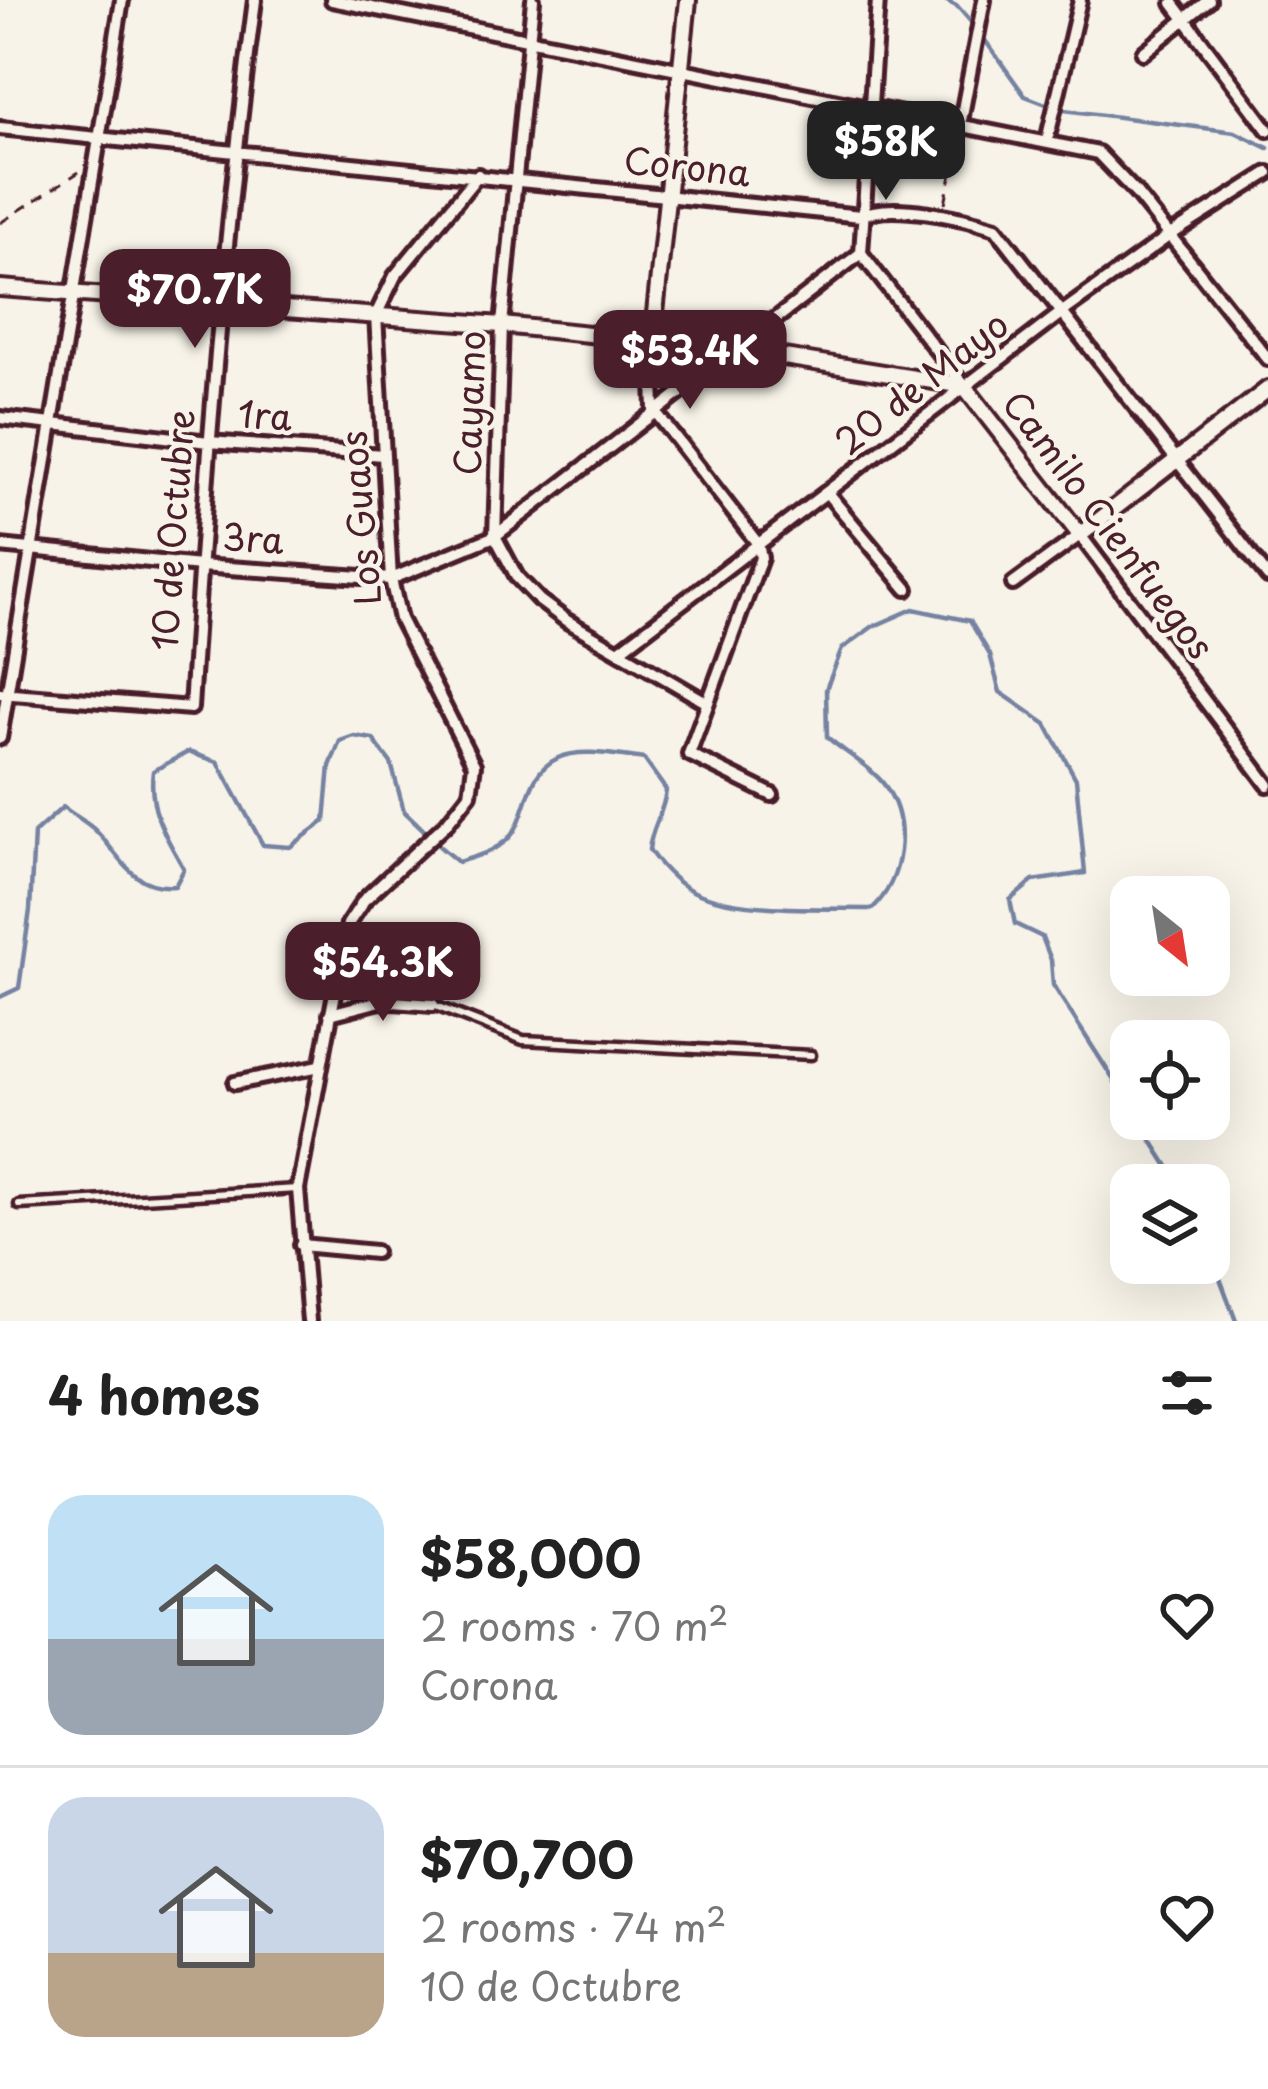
<!DOCTYPE html>
<html lang="en">
<head>
<meta charset="utf-8">
<style>
  :root { --surface:#fff; --page:#f6f6f6; --text:#222; --muted:#767676; --line:#e0e0e0; --accent:#4a1f2b }
  body { margin:0; font-family:"Playpen Sans",sans-serif; background:var(--page); color:var(--text); height:100vh; display:flex; flex-direction:column; font-size:45px; white-space:nowrap }
  * { box-sizing:border-box; margin:0 }
  p { font-size:39px; color:var(--muted) }
  .icon { flex:none; width:66px; height:66px; fill:none; stroke:currentColor; stroke-width:2; stroke-linecap:round; stroke-linejoin:round }
  .map { position:relative; height:1321px; overflow:hidden }
  .side { display:flex; flex-direction:column; background:var(--surface); flex:1 }
  .side>* { flex:none }
  .needle { width:78px; rotate:150deg }
  .fabs { position:absolute; left:1110px; top:876px; display:grid; gap:24px }
  .fabs a { display:grid; place-items:center; width:120px; height:120px; border-radius:24px; background:var(--surface); box-shadow:0 12px 48px #0002; font-size:60px }
  .price { position:absolute; translate:-50% -102px; padding:0 27px; border-radius:24px; background:var(--accent); color:#fff; font-size:39px; line-height:78px; filter:drop-shadow(0 3px 6px #0008) }
  .price::after { content:''; position:absolute; left:50%; top:72px; width:36px; height:27px; margin-left:-18px; background:inherit; clip-path:polygon(0 0,100% 0,50% 100%) }
  .price.on { background:#222; color:#fff }
  ul { padding:0; list-style:none }
  li { display:flex; align-items:center; gap:36px; height:300px; padding:0 48px }
  li+li { border-top:3px solid var(--line) }
  li span { display:grid; place-items:center; flex:none; width:336px; height:240px; border-radius:36px; color:#555 }
  li>.icon { margin-inline-start:auto }
  span .icon { width:144px; height:144px; fill:#fffc; stroke-width:1 }
  li b { font-size:51px }
  h2 { display:flex; justify-content:space-between; align-items:center; height:144px; padding:0 48px; font-size:51px }
  .map>svg:first-child { display:block }
  .lines { fill:none; stroke-linecap:round; stroke-linejoin:round }
  .stream { stroke:#7582a1; stroke-width:4.5 }
  .service-casing { stroke:#4a1f2b; stroke-width:15 }
  .minor-casing { stroke:#4a1f2b; stroke-width:20 }
  .tertiary-casing { stroke:#4a1f2b; stroke-width:22 }
  .path { stroke:#4a1f2b; stroke-width:3; stroke-dasharray:12 9; stroke-linecap:butt }
  .service { stroke:#f7f3e8; stroke-width:6 }
  .minor { stroke:#f7f3e8; stroke-width:10 }
  .tertiary { stroke:#f7f3e8; stroke-width:14 }
  .labels { text-anchor:middle; stroke-width:9; stroke-linejoin:round; paint-order:stroke }
  .street-label { font-size:36px; fill:#4a1f2b; stroke:#f7f3e8 }
</style>
</head>
<body>
<div class="map">
<svg width="1268" height="1321" viewBox="0 0 1268 1321">
  <rect width="100%" height="100%" fill="#f7f3e8"/>
  <filter id="ink" filterUnits="userSpaceOnUse"><feTurbulence type="fractalNoise" baseFrequency=".00833" numOctaves="2"/><feDisplacementMap in="SourceGraphic" scale="24" xChannelSelector="R" yChannelSelector="G"/><feConvolveMatrix kernelMatrix="1 2 1 2 8 2 1 2 1" color-interpolation-filters="sRGB"/></filter>
  <g filter="url(#ink)">
    <g class="lines">
      <path class="stream" d="M945,0l13,7 13,15
        M982,36l43,60 21,8
        M1064,110l171,22 33,16
        M439,846l19,16c20,-6 46,-13 57,-32 15,-27 12,-57 43,-72 24,-11 61,-2 86,1l22,31c-2,23 -15,37 -17,60 13,18 29,36 50,44 46,18 123,14 173,15 31,-29 39,-85 14,-122 -13,-19 -42,-35 -59,-50l-1,-48 16,-40 30,-22 41,-18 57,12 20,34 10,37 46,32 30,55 9,94 -52,8 -23,19 5,24 27,13 9,23 2,25 78,122
        M0,997l19,-9 11,-78 4,-77 29,-26c10,8 24,15 33,24 25,25 36,59 79,55l9,-17c-19,-34 -36,-59 -31,-98l35,-19 30,10 45,83 27,2 35,-26 5,-55 10,-25 14,-5 19,3 18,24 13,48 22,21
        M1138,1119l42,66
        M1209,1249l27,72"/>
      <defs>
        <path id="service" d="M433,1005l90,35 288,15
          M19,1205l279,-16"/>
        <path id="minor" d="M332,0l766,153 38,40 132,166
          M533,0l-31,325 -7,211 22,41 22,23 28,21 139,81
          M878,0l-17,253 103,133
          M1173,3l95,127
          M1143,53l66,-53
          M0,128l861,88c29,-15 103,2 135,12l272,349
          M1047,141l33,-141
          M954,157l30,-157
          M652,342l2,68 104,134 3,14 -72,196 83,41
          M0,418l209,24 174,13
          M828,494l79,95
          M0,546l200,20 191,13 104,-43 366,-283
          M1013,584l67,-49 188,250
          M620,650l441,-337 109,-78 98,-62
          M0,693l191,15c15,-237 33,-473 64,-708
          M0,738l122,-738
          M330,1014l50,-13 53,4
          M235,1083l85,-17
          M301,1245l74,7
          M309,1321l-11,-132 50,-265 16,-24 83,-77 23,-29 4,-29 -74,-146 -9,-40 -15,-264 19,-39 83,-101"/>
        <path id="tertiary" d="M0,288l502,37 232,24 230,37 116,149 188,-146
          M652,342l36,-342"/>
      </defs>
      <use href="#service" class="service-casing"/>
      <use href="#minor" class="minor-casing"/>
      <use href="#tertiary" class="tertiary-casing"/>
      <path class="path" d="M945,203l7,-32
        M0,223l79,-51"/>
      <use href="#service" class="service"/>
      <use href="#minor" class="minor"/>
      <use href="#tertiary" class="tertiary"/>
    </g>
  </g>
  <g class="labels">
    <g class="street-label">
      <text transform="translate(687 167) rotate(6)" y="13">Corona</text>
      <text transform="translate(922 383) rotate(-38)" y="13">20 de Mayo</text>
      <text transform="translate(470 403) rotate(-88)" y="13">Cayamo</text>
      <text transform="translate(265 416) rotate(4)" y="13">1ra</text>
      <text transform="translate(361 518) rotate(-95)" y="13">Los Guaos</text>
      <text transform="translate(1108 525) rotate(53)" y="13">Camilo Cienfuegos</text>
      <text transform="translate(173 530) rotate(-86)" y="13">10 de Octubre</text>
      <text transform="translate(253 539) rotate(4)" y="13">3ra</text>
    </g>
  </g>
</svg>
<div class="fabs">
<a><svg class="needle" viewBox="-14 -14 28 28"><path d="M0-13l5 13h-10z" fill="#e53935"/><path d="M0 13l5-13h-10z" fill="#767676"/></svg></a>
<a><svg class="icon" aria-label="locate" viewBox="0 0 24 24"><circle cx="12" cy="12" r="6"/><path d="M12 2v4M12 18v4M2 12h4M18 12h4"/></svg></a>
<a><svg class="icon" aria-label="layers" viewBox="0 0 24 24"><path d="M12 4l9 5-9 5-9-5zM3 14l9 5 9-5"/></svg></a>
</div>
<b class="price on" style="left:886px;top:203px">$58K</b>
<b class="price" style="left:195px;top:351px">$70.7K</b>
<b class="price" style="left:690px;top:412px">$53.4K</b>
<b class="price" style="left:383px;top:1024px">$54.3K</b>
</div>
<section class="side">
<h2>4 homes<svg class="icon" aria-label="filters" viewBox="0 0 24 24"><path d="M4 7h16M4 17h16"/><circle cx="9" cy="7" r="2"/><circle cx="15" cy="17" r="2"/></svg></h2>
<ul>
<li><span style="background:linear-gradient(#bfe0f5 60%,#9aa5b1 0)"><svg class="icon" aria-label="home" viewBox="0 0 24 24"><path d="M3 11l9-7 9 7M6 9v11h12V9"/></svg></span><div><b>$58,000</b><p>2 rooms · 70 m²</p><p>Corona</p></div><svg class="icon" aria-label="heart" viewBox="0 0 24 24"><path d="M12 20l-8-8c-3-5 5-10 8-4 3-6 11-1 8 4z"/></svg></li>
<li><span style="background:linear-gradient(#c9d6e8 65%,#b9a48a 0)"><svg class="icon" aria-label="home" viewBox="0 0 24 24"><path d="M3 11l9-7 9 7M6 9v11h12V9"/></svg></span><div><b>$70,700</b><p>2 rooms · 74 m²</p><p>10 de Octubre</p></div><svg class="icon" aria-label="heart" viewBox="0 0 24 24"><path d="M12 20l-8-8c-3-5 5-10 8-4 3-6 11-1 8 4z"/></svg></li>
</ul>
</section>
</body>
</html>
